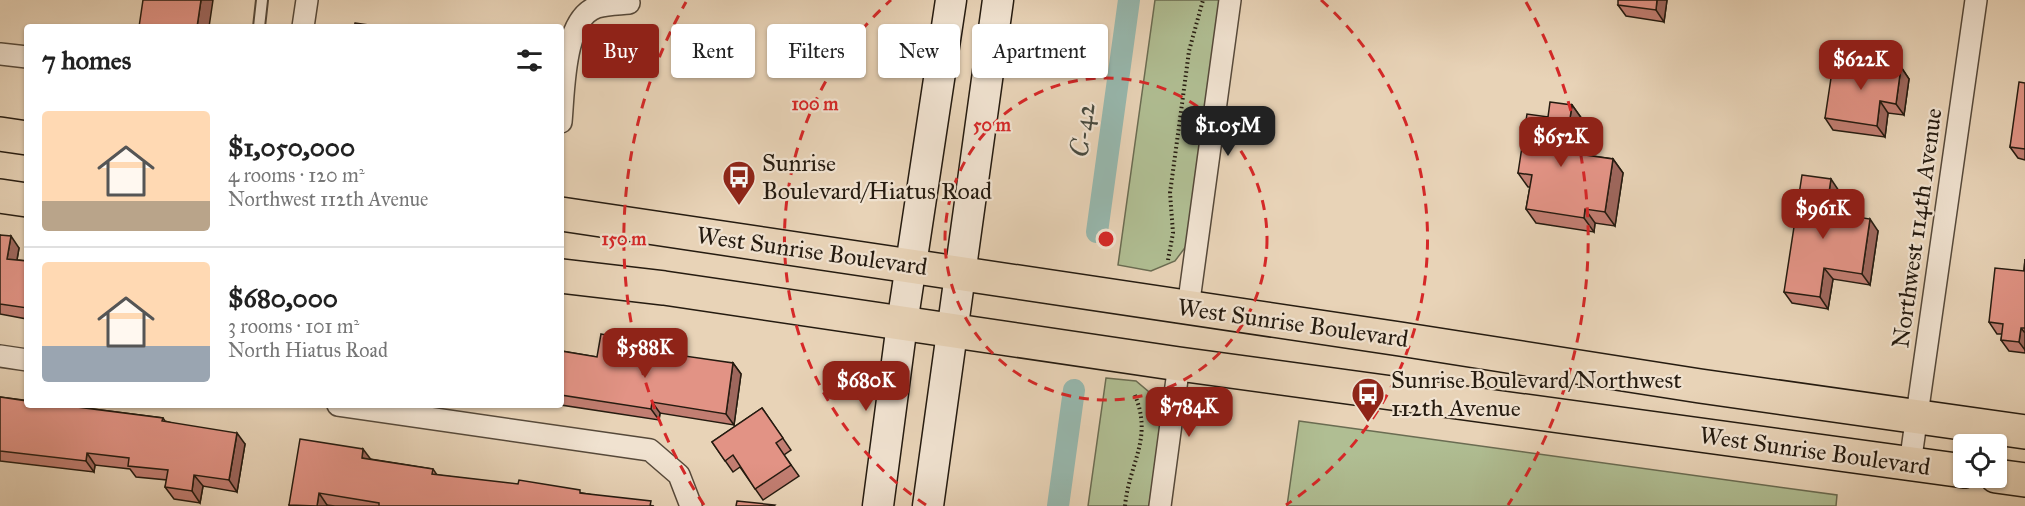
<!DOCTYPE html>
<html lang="en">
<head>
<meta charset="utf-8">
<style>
  :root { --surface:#fff; --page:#f6f6f6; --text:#222; --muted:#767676; --line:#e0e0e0; --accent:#8f2418 }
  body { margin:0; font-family:"IM FELL Great Primer",serif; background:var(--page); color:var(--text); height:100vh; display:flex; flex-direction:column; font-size:22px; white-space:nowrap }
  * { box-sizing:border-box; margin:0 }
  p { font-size:20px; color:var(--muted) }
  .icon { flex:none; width:33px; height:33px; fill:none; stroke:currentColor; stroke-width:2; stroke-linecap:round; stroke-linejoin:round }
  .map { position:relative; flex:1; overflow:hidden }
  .side { position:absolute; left:24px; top:24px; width:540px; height:384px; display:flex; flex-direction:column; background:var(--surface); border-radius:6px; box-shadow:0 2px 4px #0004 }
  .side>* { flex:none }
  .guide { position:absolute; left:582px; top:24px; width:570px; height:54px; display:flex; gap:12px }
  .fabs { position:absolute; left:1953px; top:434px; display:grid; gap:12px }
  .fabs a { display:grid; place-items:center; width:54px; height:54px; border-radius:6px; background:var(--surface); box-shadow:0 2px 4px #0004; font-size:30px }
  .price { position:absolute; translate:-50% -51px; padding:0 14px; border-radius:12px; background:var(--accent); color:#fff; font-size:20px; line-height:39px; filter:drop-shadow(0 2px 3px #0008) }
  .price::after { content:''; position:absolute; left:50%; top:36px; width:18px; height:14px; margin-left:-9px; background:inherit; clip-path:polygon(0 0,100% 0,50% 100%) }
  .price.on { background:#222; color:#fff }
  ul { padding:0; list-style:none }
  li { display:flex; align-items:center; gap:18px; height:150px; padding:0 18px }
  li+li { border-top:2px solid var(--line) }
  li span { display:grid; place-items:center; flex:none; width:168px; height:120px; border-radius:6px; color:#555 }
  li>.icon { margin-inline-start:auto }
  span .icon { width:72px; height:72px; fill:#fffc; stroke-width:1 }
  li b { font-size:26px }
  h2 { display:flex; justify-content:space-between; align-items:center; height:72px; padding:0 18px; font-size:26px }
  .tag { padding:0 21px; border-radius:6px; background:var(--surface); box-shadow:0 2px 4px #0004; font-size:21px; line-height:54px }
  .tag.on { background:var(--accent); color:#fff }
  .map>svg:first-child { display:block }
  .green { fill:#b0be93; stroke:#6a6c52; stroke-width:1.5 }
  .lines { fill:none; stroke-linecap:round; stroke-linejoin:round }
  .canal { stroke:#97b8ae; stroke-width:22 }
  .lane-casing { stroke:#56493a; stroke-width:14 }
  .street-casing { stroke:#56493a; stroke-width:24 }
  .secondary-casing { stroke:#251b10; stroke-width:33 }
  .highway-casing { stroke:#251b10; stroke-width:36 }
  .path { stroke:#251b10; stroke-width:4; stroke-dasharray:1.5 3; stroke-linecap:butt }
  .lane { stroke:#f0e2d0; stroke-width:10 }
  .street { stroke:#f0e2d0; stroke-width:21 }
  .secondary { stroke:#f0e2d0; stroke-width:30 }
  .highway { stroke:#e8d3b7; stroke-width:33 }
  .wall { fill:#c27e72; stroke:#251b10; stroke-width:1.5 }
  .shaded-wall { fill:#9e675d; stroke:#251b10; stroke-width:1.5 }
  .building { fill:#e29385; stroke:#251b10; stroke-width:1.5 }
  .ring { fill:none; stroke:#d62828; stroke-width:3; stroke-dasharray:10 8 }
  .labels { text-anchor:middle; stroke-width:4.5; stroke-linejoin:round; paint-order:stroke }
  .poi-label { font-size:24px; fill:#251b10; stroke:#f0e2d0; text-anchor:start }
  .street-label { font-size:24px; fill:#251b10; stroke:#f0e2d0 }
  .water-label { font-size:26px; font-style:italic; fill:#474a3f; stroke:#f0e2d0 }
  .centre { fill:#d62828; stroke:#f0e2d0; stroke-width:3 }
  .ring-label { font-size:18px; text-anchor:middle; font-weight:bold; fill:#d62828; stroke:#f0e2d0; stroke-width:4.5; stroke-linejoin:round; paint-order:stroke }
</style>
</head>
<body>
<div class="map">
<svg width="2025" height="506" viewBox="0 0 2025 506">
  <rect width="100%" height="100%" fill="#e8d3b7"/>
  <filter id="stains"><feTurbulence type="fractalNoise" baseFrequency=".00333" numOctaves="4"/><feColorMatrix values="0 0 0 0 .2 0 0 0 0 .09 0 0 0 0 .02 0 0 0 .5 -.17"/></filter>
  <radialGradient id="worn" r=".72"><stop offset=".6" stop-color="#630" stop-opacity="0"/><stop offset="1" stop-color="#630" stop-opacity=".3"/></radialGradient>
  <path class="green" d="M1155,0h66l-34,245 -12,16 -24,10 -33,-6z
    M1106,378l30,3 19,16 8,17 -14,92h-61z
    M1299,421l538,74 -1,11h-549z"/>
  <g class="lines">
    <path class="canal" d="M1097,232l32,-232
      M1058,506l16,-116"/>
    <defs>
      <path id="lane" d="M259,27l3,-27"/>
      <path id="street" d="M303,27l4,-27
        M0,54l27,3
        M561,122c3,-30 2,-104 36,-115 10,-3 22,-3 32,-4
        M1188,308l42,-308
        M0,356l27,4
        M338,405l312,45 29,25 12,31
        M1910,464l66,-464
        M1160,506l19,-142"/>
      <path id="secondary" d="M878,506l24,-182 49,-324
        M928,506l70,-506"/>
      <path id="highway" d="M0,134l27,4
        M0,196l27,4
        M561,214l839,125 300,47 325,46
        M561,276l103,12 515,76 785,107
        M1996,476l29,4"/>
    </defs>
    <use href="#lane" class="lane-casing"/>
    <use href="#street" class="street-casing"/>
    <use href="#secondary" class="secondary-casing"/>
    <use href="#highway" class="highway-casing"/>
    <path class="path" d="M1168,260l5,-27 -3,-40 10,-74 9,-68 14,-51
      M1125,506c4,-43 29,-68 9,-113"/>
    <use href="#lane" class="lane"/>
    <use href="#street" class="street"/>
    <use href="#secondary" class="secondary"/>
    <use href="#highway" class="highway"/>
  </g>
  <path class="wall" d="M1667,0l-3,22 -38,-6 -8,-11z
    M1901,67l8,12 -5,36 -16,-2 -3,24 -52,-7 -8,-12z
    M2025,83v77l-7,-2 -8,-11z
    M1572,105l10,14 -5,35 36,5 10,14 -8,53 -20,-3 -1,9 -58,-9 -10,-14 4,-22h-2l-10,-14 30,-56z
    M1839,191l-4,23 43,17 -8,54 -37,-6 -5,30 -36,-6 -8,-11z
    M0,235l19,13 -2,12 10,1v58l-27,-5z
    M2025,259v94l-16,-2 -8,-11 1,-6h-5l-8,-12 35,-51z
    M634,350l-1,4 51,8 49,1 8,11 -7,51 -74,-12 -1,7 -98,-15v-54l36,6z
    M0,397l163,21 2,3 80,23 -8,48 -34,-6 -3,17 -26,-4 -9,-12 2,-7 -31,-3 -6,-8 -35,-4 -1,7 -94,-11z
    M762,408l29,42 -7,5 15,21 -36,24 -23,-33 -7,5 -21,-30z
    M370,459l63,10 4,6 145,18 72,13h-319l-8,-1v1h-37l-1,-1z"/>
  <path class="shaded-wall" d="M201,0h12l-4,27h-12z
    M1657,0h10l-3,22 -8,-12z
    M1901,67l8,12 -5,36 -8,-11z
    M1880,101l8,12 -3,24 -8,-11z
    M1572,105l10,14 -7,47 -10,-14z
    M1613,159l10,14 -8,53 -10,-14z
    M1831,179l8,12 -5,33 -8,-12z
    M1585,209l10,14 -1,9 -10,-14z
    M1870,219l8,12 -8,54 -8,-11z
    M11,236l8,12 -4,23 -8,-12z
    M1824,268l9,11 -5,30 -8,-12z
    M2021,328l4,5v17l-6,-8z
    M626,339l8,11 -3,14 -8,-12z
    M733,363l8,11 -7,51 -8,-11z
    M652,402l8,11 -1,7 -8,-11z
    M237,433l8,11 -8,48 -8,-12z
    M363,449l9,12 -10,-3z
    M87,453l8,12 -1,7 -8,-11z
    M194,475l9,11 -3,17 -8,-12z
    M319,493l8,12v1h-10z"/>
  <path class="building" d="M143,0h58l-4,27h-58z
    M1618,0h39l-1,10 -38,-5z
    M355,23l28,4h-29z
    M1834,58l67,9 -5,37 -16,-3 -3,25 -52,-8z
    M2019,82l6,1v66l-15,-2z
    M1550,102l22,3 -7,47 48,7 -8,53 -20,-3 -1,9 -58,-9 6,-34 -14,-2 9,-59 21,3z
    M1802,175l29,4 -5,33 44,7 -8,55 -38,-6 -4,29 -36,-5z
    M0,235l11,1 -4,23 20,2v47l-27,-4z
    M2025,259v69h-4l-2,14 -18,-2 2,-16 -14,-2 6,-54 29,3z
    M601,334l25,5 -3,13 61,10 1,-6 48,7 -7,51 -74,-12 -1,7 -90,-14v-44l36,6z
    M0,397l27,4v4h34l102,13 -1,3 75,12 -8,47 -35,-5 -2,16 -27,-4 3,-17 -40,-4 1,-8 -42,-5 -1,8 -86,-10z
    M762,408l21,30 -7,5 15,22 -36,24 -22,-34 -8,6 -13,-19z
    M300,439l63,10 -1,9 71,11 -1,5 86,10 1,-4 61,10v3l71,8 -1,5h-271v-3l-60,-10 -2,13 -28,-1z
    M737,501l38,4 -1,1h-38z"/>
  <g class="ring">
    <circle cx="1106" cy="239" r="161"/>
    <path d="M926 505A321 321 0 0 1 891 0M1321 0A321 321 0 0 1 1286 505"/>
    <path d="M704 505A482 482 0 0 1 686 2M1526 2A482 482 0 0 1 1508 505"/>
  </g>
  <defs>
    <symbol id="bus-pin" viewBox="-11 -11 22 30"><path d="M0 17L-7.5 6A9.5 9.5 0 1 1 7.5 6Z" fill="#8f2418" stroke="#f0e2d0"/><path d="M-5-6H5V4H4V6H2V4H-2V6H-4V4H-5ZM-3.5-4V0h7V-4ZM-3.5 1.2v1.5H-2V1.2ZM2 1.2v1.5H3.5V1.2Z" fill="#fff"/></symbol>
  </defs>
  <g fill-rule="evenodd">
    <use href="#bus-pin" x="720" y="158" width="38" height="52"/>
    <use href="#bus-pin" x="1349" y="375" width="38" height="52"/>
  </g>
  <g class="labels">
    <g class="poi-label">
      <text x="762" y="171">Sunrise<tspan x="762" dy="28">Boulevard/Hiatus Road</tspan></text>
      <text x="1391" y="388">Sunrise Boulevard/Northwest<tspan x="1391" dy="28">112th Avenue</tspan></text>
    </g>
    <g class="street-label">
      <text transform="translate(1917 228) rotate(-82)" y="8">Northwest 114th Avenue</text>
      <text transform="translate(812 251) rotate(8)" y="8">West Sunrise Boulevard</text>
      <text transform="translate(1293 323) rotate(8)" y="8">West Sunrise Boulevard</text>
      <text transform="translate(1815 451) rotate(8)" y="8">West Sunrise Boulevard</text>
    </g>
    <g class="water-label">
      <text transform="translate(1082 130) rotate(-82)" y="9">C-42</text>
    </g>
  </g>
  <circle cx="1106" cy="239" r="9" class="centre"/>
  <g class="ring-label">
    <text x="815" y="110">100 m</text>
    <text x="992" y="131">50 m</text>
    <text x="624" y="245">150 m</text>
  </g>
  <rect width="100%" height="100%" filter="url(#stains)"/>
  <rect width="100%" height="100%" fill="url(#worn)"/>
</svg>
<div class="fabs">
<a><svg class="icon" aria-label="locate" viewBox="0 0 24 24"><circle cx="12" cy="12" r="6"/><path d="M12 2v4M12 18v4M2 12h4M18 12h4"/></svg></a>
</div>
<b class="price" style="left:1861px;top:91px">$622K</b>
<b class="price on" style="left:1228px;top:157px">$1.05M</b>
<b class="price" style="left:1561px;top:168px">$652K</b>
<b class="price" style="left:1823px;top:240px">$961K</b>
<b class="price" style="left:645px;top:379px">$588K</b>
<b class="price" style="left:866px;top:412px">$680K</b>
<b class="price" style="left:1189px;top:438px">$784K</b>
<div class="guide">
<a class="tag on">Buy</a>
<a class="tag">Rent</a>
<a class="tag">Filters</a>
<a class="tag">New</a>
<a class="tag">Apartment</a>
</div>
<section class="side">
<h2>7 homes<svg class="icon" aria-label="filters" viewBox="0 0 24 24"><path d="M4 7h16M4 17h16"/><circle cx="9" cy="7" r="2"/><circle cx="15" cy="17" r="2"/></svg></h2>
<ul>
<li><span style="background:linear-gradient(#ffd9b3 75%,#b9a48a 0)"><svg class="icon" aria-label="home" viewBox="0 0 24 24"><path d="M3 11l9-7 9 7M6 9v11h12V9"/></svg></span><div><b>$1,050,000</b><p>4 rooms · 120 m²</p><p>Northwest 112th Avenue</p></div></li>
<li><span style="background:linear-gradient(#ffd9b3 70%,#9aa5b1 0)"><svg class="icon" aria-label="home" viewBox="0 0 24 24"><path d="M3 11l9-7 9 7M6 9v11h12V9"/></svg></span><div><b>$680,000</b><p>3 rooms · 101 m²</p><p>North Hiatus Road</p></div></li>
</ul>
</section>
</div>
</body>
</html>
